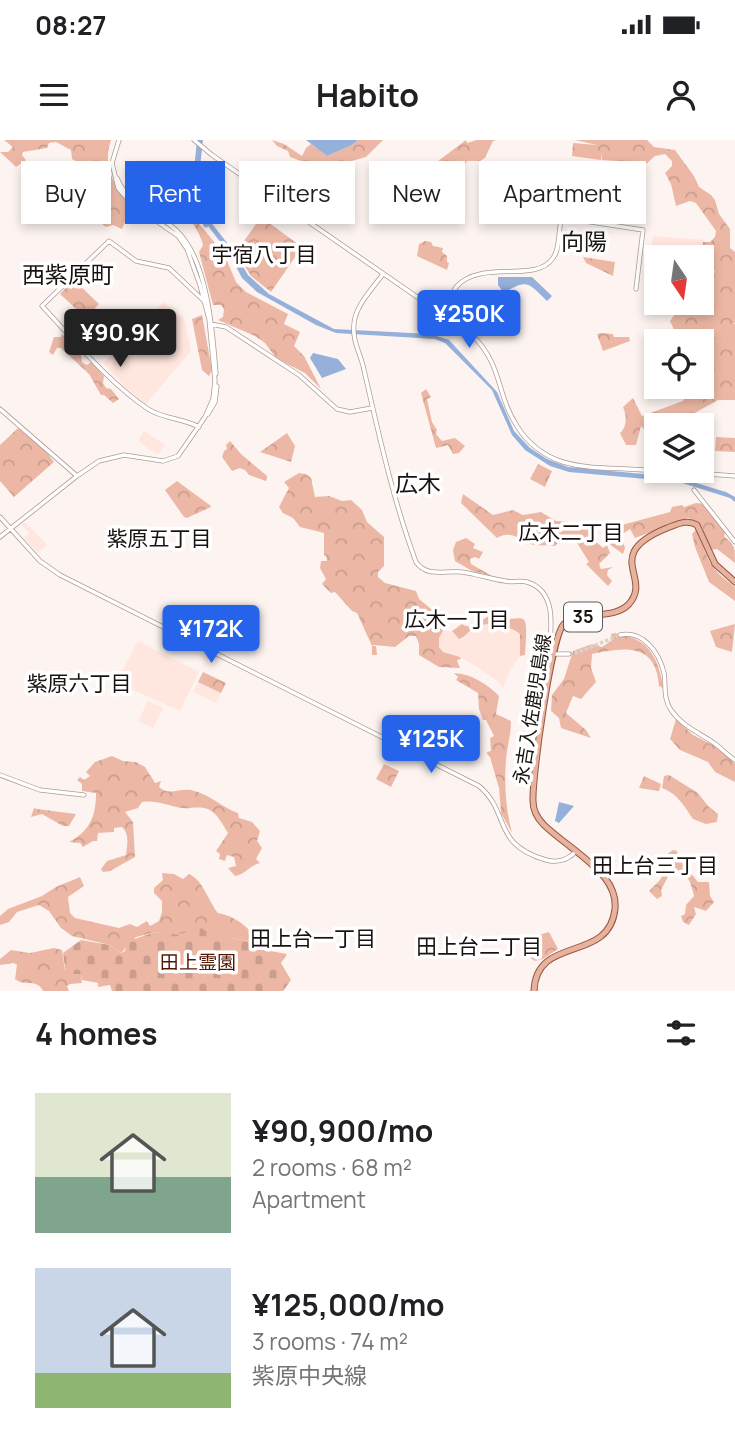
<!DOCTYPE html>
<html lang="en">
<head>
<meta charset="utf-8">
<style>
  :root { --surface:#fff; --page:#f6f6f6; --text:#202124; --muted:#757577; --accent:#2563eb }
  body { margin:0; font-family:Manrope,"Noto Sans JP",sans-serif; background:var(--page); color:var(--text); height:100vh; display:flex; flex-direction:column; font-size:26px; white-space:nowrap }
  * { box-sizing:border-box; margin:0 }
  p { font-size:23px; color:var(--muted) }
  .icon { flex:none; width:38px; height:38px; fill:none; stroke:currentColor; stroke-width:2; stroke-linecap:round; stroke-linejoin:round }
  .map { position:relative; height:851px; overflow:hidden }
  .sheet { display:flex; flex-direction:column; background:var(--surface); flex:1 }
  .sheet>* { flex:none }
  .top-card { position:absolute; left:21px; top:21px; width:693px; height:63px; display:flex; gap:14px }
  .needle { width:46px; rotate:167deg }
  .buttons { position:absolute; left:644px; top:105px; display:grid; gap:14px }
  .buttons a { display:grid; place-items:center; width:70px; height:70px; border-radius:0px; background:var(--surface); box-shadow:0 4px 10px #0003; font-size:35px }
  .price { position:absolute; translate:-50% -60px; padding:0 16px; border-radius:7px; background:var(--accent); color:#fff; font-size:23px; line-height:46px; filter:drop-shadow(0 2px 4px #0008) }
  .price::after { content:''; position:absolute; left:50%; top:42px; width:21px; height:16px; margin-left:-10px; background:inherit; clip-path:polygon(0 0,100% 0,50% 100%) }
  .price.current { background:#222; color:#fff }
  ul { padding:0; list-style:none }
  li { display:flex; align-items:center; gap:21px; height:175px; padding:0 35px }
  li span { display:grid; place-items:center; flex:none; width:196px; height:140px; border-radius:0px; color:#555 }
  li>.icon { margin-inline-start:auto }
  span .icon { width:84px; height:84px; fill:#fffc; stroke-width:1 }
  li b { font-size:30px }
  h2 { display:flex; justify-content:space-between; align-items:center; height:84px; padding:0 35px; font-size:30px }
  .chip { padding:0 24px; border-radius:0px; background:var(--surface); box-shadow:0 4px 10px #0003; font-size:24px; line-height:63px }
  .chip.current { background:var(--accent); color:#fff }
  .status { display:flex; justify-content:space-between; align-items:center; height:49px; padding:0 35px; background:var(--surface); direction:ltr }
  .status svg { height:19px; fill:currentColor }
  header { display:flex; justify-content:space-between; align-items:center; height:91px; padding:0 35px; background:var(--surface); font-size:32px; font-weight:700 }
  .map>svg:first-child { display:block }
  .built { fill:#ffe6de }
  .forest { fill:url(#forest-crowns) }
  .cemetery { fill:url(#cemetery-stones) }
  .water { fill:#95b0da }
  .lines { fill:none; stroke-linecap:round; stroke-linejoin:round }
  .river { stroke:#95b0da; stroke-width:5 }
  .tertiary-tunnel { stroke:#dbd2cf; stroke-width:3.5; stroke-dasharray:3.5 2; stroke-linecap:butt }
  .tertiary-casing { stroke:#ae9a93; stroke-width:5 }
  .primary-casing { stroke:#945842; stroke-width:7 }
  .tertiary { stroke:#fff; stroke-width:3.5 }
  .primary { stroke:#e7b29e; stroke-width:5 }
  .labels { text-anchor:middle; stroke-width:7; stroke-linejoin:round; paint-order:stroke }
  .shield { fill:#fff; stroke:#5e5957; stroke-width:2 }
  .shield-label { font-size:18px; font-weight:bold; fill:#19120f }
  .street-label { font-size:19px; fill:#19120f; stroke:#fff }
  .park-label { font-size:19px; fill:#521500; stroke:#fff }
  .neighbourhood-label { font-size:21px; fill:#19120f; stroke:#fff }
  .quarter-label { font-size:23px; fill:#19120f; stroke:#fff }
</style>
</head>
<body>
<div class="status"><b>08:27</b><svg viewBox="0 0 49 12"><path d="M0 12V9h3v3zM5 12V6h3v6zM10 12V3h3v9zM15 12V0h3v12zM26 1h20v11H26zM47 4h2v5h-2z"/></svg></div>
<header><svg class="icon" aria-label="menu" viewBox="0 0 24 24"><path d="M4 6h16M4 12h16M4 18h16"/></svg>Habito<svg class="icon" aria-label="person" viewBox="0 0 24 24"><circle cx="12" cy="8" r="4"/><path d="M4 21q1-7 8-7t8 7"/></svg></header>
<div class="map">
<svg width="735" height="851" viewBox="0 0 735 851">
  <defs>
    <pattern id="forest-crowns" width="20" height="18" patternUnits="userSpaceOnUse" patternTransform="scale(1.75)"><rect width="20" height="18" fill="#ecb8a5"/><path d="M2 6a3 3 0 1 1 6 0M12 15a3 3 0 1 1 6 0" fill="none" stroke="#ca9d8d"/></pattern>
    <pattern id="cemetery-stones" width="16" height="16" patternUnits="userSpaceOnUse" patternTransform="scale(1.75)"><rect width="16" height="16" fill="#ecb8a5"/><path d="M2 7V4a2 2 0 0 1 4 0v3zM10 15v-3a2 2 0 0 1 4 0v3z" fill="#ca9d8d"/></pattern>
  </defs>
  <rect width="100%" height="100%" fill="#fdf4f1"/>
  <path class="built" d="M653,96l51,4 -3,17h-45v37l-11,-2z
    M163,162l21,16 7,33 -45,53 -19,-15 -24,-26z
    M144,291l21,14 -7,10 -20,-14z
    M25,382l22,23 -9,8 -14,-15 5,-5 -7,-8z
    M488,484l22,3 10,7v22l-10,14 -7,18 -6,-7 -18,-13 -19,-11 -17,-5 -4,-5v-9l4,-7h9l7,8h3l11,-11z
    M138,501l61,31 -19,39 -64,-29z
    M198,542l23,11 -5,10 -23,-11z
    M148,561l15,7 -10,20 -15,-7z"/>
  <path class="forest" d="M4,0h107c-11,32 9,57 33,76l-1,2 -8,-4 -8,3 -5,12 -9,-4 -7,2 -4,-3 -4,-14 7,-7c-3,-13 -16,-26 -27,-33l1,-7 -7,-4 -1,-9 -15,-8 -7,1 -2,5 -24,4 -1,3 4,5 -10,7 -16,-15h8l5,-5z
    M272,0l12,4 18,12 4,-8 5,-4 16,12 25,-11 6,-5h25l-17,17 -49,14 -13,-9 -14,-5 -2,-6 -11,-5z
    M466,0l1,3 10,-3h19l-3,1 -8,17 -5,3h-13l-7,12 -11,-3 -11,-9z
    M575,0h72l7,7 21,3 19,26 5,11 12,8 4,5 4,14 11,15v19l5,4v71l-2,1h2v76h-17l-25,14 -5,11h-32v17l-15,-16 -5,19h-10l-6,-12c7,-6 7,-17 3,-26l10,-9 9,18 41,-15 8,-14h11v-46h-23l-9,-20 13,-18h19v-18h5l8,-14 -13,-5 1,-24h7l5,-5 1,-6 -20,-28 -6,-2 -14,5 -5,-22 -6,-11 7,-7v-5l-7,-7 -10,2 -12,11 -13,-5 -28,-2v-7l-1,7 -29,-4 1,-13 24,2z
    M33,27l11,6h18l-19,19 -17,-18z
    M188,58l-1,10 3,8 13,12 22,28 11,26 10,10 42,22 -4,10 16,8 -6,14 10,10 17,33 -16,-16 -29,-15 -11,-15 -10,-7 -37,-16 5,-3 1,-8 -3,-4h-8l-14,-53 4,-7c-4,-15 -13,-27 -25,-36l5,-10z
    M488,59l11,2 -3,15 -12,-2z
    M261,77l41,30 -31,45 -20,-16 -15,-24z
    M425,101l6,1 2,4 10,2 -1,4 5,4v6l2,1 -2,7 -30,-14 2,-12z
    M583,117l32,5 -2,14 -27,-13z
    M73,139l26,25 -13,14 -26,-24z
    M202,175l10,55 -3,6 -7,-6 -10,-51z
    M601,193l12,1 1,3h15l1,4 -27,10 -6,-17z
    M62,194l19,21 1,7 5,3 4,-3 13,14 -1,7 3,5 5,1 8,10 -6,4 -9,-8h-3l-12,-21 -28,-26h-4l-4,7 -4,-3 5,-15h7z
    M426,249l5,8 -4,2 5,23 5,8 -1,4 6,7 13,-3 10,8 -6,7 -6,1 -5,-9 -12,3 -15,-55z
    M18,288l27,22 9,12 -40,35 -14,-16v-36z
    M287,293l8,13 -4,16 -31,-10z
    M716,297l19,1v14l-20,-1z
    M230,301l11,13 26,22 -1,5 -17,-6 -4,-5 -5,-2 -8,3 -10,-14 2,-6 3,-2 -1,-4z
    M538,324l14,7 -7,16 -15,-8z
    M299,333l7,1 5,4 4,19 14,-1 13,5 9,-1 11,10 5,12 17,15v29l-6,6v5l7,6 31,8 3,8 17,14 1,11 6,7 -4,7v9l4,5 17,5 1,2 -4,1 3,8 -21,-1 -20,-12v-11l-3,-8h-7l-14,11 -21,-2 -2,1h4l1,9h-5v-9l-15,-33 -5,-2 -17,-19 -4,1 -9,-9 4,-5 -6,-11 1,-7h6l-1,-5 -2,-1v-22l-24,-6 -7,-9 -10,-5 -4,-6 10,-19 -5,-6z
    M177,341l34,25v1l-24,11 -3,-1 -19,-27z
    M463,354l30,21 20,-5 10,5 18,-3 15,9 15,1 18,6 4,11 10,9 4,-3 3,8 -11,11 2,5 12,-2 -5,3 -1,5 5,6 -4,5 -22,-22 3,-2 -17,-27 -9,2 -8,9c-7,-1 -19,0 -25,-2 -11,-5 -20,-14 -33,-6l-36,-35z
    M696,363l9,1 21,26 -2,6c11,11 11,9 11,27l-18,-14 -6,1 -10,-25 -13,-7 -53,20 -5,-9 -9,6 4,13 -2,6 -14,-10 9,-18 52,-14 2,-5 10,-2 2,2z
    M696,390l14,33 10,12 15,12v14l-26,-19 -14,-35 -3,-13z
    M466,398l9,6 -2,4 10,4 -4,7 -4,-2 -5,2 1,5 21,12 -20,-5 -17,-10 -2,-11 3,-8z
    M490,475c34,13 39,-17 35,40l-5,1v-22c-12,-10 -34,-14 -48,-5 -5,4 -7,8 -13,10l-7,-8 10,-7c10,7 19,-4 28,-9z
    M735,484l-3,28 -16,-5 -6,-16z
    M615,493c8,3 16,3 22,7 17,8 24,30 26,48l-4,-2c-3,-44 -35,-39 -67,-32l-1,14 5,14 -15,17 -8,-3 -7,17 20,17 5,8 -30,-10 -2,-10 -8,-7 1,-16 12,-16 9,-28 19,-7 10,3 10,-7 -1,-6z
    M203,532l23,11 -5,10 -23,-11z
    M454,533c18,1 33,11 45,23l-3,18 15,7c0,14 -4,26 -5,39 -2,25 0,50 6,73l-11,-20 -2,-25 -9,-31 -3,-3v-2l4,-1 -1,-13 4,-2 -8,-16h-3l-4,-11 -1,-16 -22,-13 2,-3z
    M676,579l17,16 20,10 22,18v19l-20,-10 -7,-10 -28,-12 -10,-11z
    M112,616l11,5 13,1 9,5 10,16 6,-2 -2,6c9,9 20,1 32,3 19,4 30,17 47,23l1,5 13,4 8,9 -3,10 5,7 -6,11 4,4c-10,2 -15,12 -25,13l-7,-8 8,-2 -2,-9 -7,-2 -2,6 -6,-2 1,-5 -4,-3 12,-18c-5,-8 -10,-18 -18,-23 -10,-5 -18,-1 -28,-2 -14,-2 -26,-8 -40,-6l-4,6 -13,4 8,10 2,35 -25,14 -7,1 -2,-3 6,-8 19,-6c1,-9 4,-21 -4,-28l-8,1v4l-16,1 -1,8h-4l-10,6 -3,-4 -11,-1c21,-11 27,-26 27,-49l-14,-2v-7l-5,-4 3,-3 4,3 6,-4 -4,-4 9,-10z
    M384,624l15,7 -8,16 -15,-8z
    M669,635l29,18 10,13 10,8 -1,8 -11,2 -13,-5c-9,-13 -15,-25 -31,-31l2,-12z
    M644,636l17,8 -2,7 -20,-3z
    M34,668l3,1 39,5 -7,12h-6l-21,-12 -11,3z
    M673,710l4,1 2,8 19,23h11l1,14 4,6 -8,9 -12,-4 2,7 -7,11 -6,-3 -2,-6 4,-2 1,-9 8,-9c-3,-13 -7,-28 -23,-25l-10,19 1,6 -5,3 -8,-8 11,-11 6,-12 -3,-11z
    M162,733l12,1 9,5 6,-5c15,7 19,27 29,39 20,4 31,15 42,30l-29,-5 -14,-10 -6,6 -24,-1 -13,3 -18,-4 -20,5 -15,16 -11,-8 -38,-9 -11,-8 -12,-17 -10,-6 -22,7 -8,10 -9,3v-9l8,-7 34,-13 14,-9 24,-10 4,9 -16,11 2,16 5,5 44,10 11,-4 7,3 10,-6 3,5 9,-5 3,-9v-11l-8,-8v-5l9,-8z
    M549,792l9,17 -15,10 -8,2 -6,-4 1,-4 -5,-14z
    M54,808l8,2 3,20 16,4 1,9 -12,1 -3,2 2,5h-26c-6,-13 -19,-4 -28,-12l2,-14 -3,-2 -14,2v-6l11,-9 19,3z"/>
  <path class="cemetery" d="M200,787l10,7 4,-6 3,-1 14,11 29,5 -1,6 28,5 -6,9 10,17 -8,11h-171l-2,-6 -12,2v-4l-16,-3 -1,-6h-15l-3,-21 18,-13 29,5 11,8 4,-2 3,-10 28,-9 24,3z"/>
  <path class="water" d="M197,0h6l-6,54 2,13 36,46 13,22 21,19 65,35 96,5 19,6 48,52 17,39 16,17 17,11 21,8 108,10 50,15 9,5v5l-5,-4 -51,-16 -110,-10 -19,-6 -25,-16 -13,-15 -20,-45 -47,-47 -10,-4 -99,-6 -20,-8 -59,-33 -15,-14 -12,-23 -37,-49 -1,-16z
    M306,0h52l-6,5 -25,11z
    M498,137h34l20,19 -5,5c-18,-18 -20,-23 -43,-8l-6,-8z
    M313,213l25,6 8,10 -24,9 -12,-20z
    M559,662l15,4 -15,17 -4,-2z"/>
  <g class="lines">
    <path class="river" d="M196,66l10,19"/>
    <path class="tertiary-tunnel" d="M569,514l10,-2 41,-17"/>
    <defs>
      <path id="tertiary" d="M194,0l18,15 260,180c31,30 24,59 45,91 10,17 27,30 46,36 20,6 43,6 64,7 36,2 72,4 108,7
        M117,38c11,28 39,33 59,52 32,29 37,104 40,144
        M383,134c-10,14 -28,32 -29,50 -2,18 7,30 10,46 15,65 29,130 52,192 11,16 30,8 46,10 14,2 29,7 43,9 7,2 14,-1 22,1 31,9 24,48 22,72h20
        M445,176c4,-9 6,-23 12,-30 25,-27 79,-2 96,-28 7,-9 5,-25 8,-37l4,-3 78,12 -7,59
        M211,184l15,3 73,48 38,34 13,3 22,-4
        M0,269l77,67
        M208,274l7,-12 2,-16
        M199,287c-16,-9 -36,-8 -51,-18 -40,-27 -73,-68 -106,-103l67,-65 27,20 33,7 35,33
        M694,350l41,52
        M0,377l40,44 20,14 419,211c32,27 12,58 67,74 11,3 22,0 29,-8
        M0,397l77,-61 22,-15 25,-6 39,6 15,-5 27,-39 8,-18 2,-18 -6,-62 -9,-34 -13,-36 -9,-13 -46,-32 -14,-16 -6,-25 7,-23
        M620,495c23,-5 39,17 44,38 2,12 -1,26 7,37 11,16 27,22 43,33 7,5 13,12 21,17
        M0,635l40,15 44,5"/>
      <path id="primary" d="M534,851c2,-57 75,-27 81,-82 1,-11 -3,-22 -10,-31 -16,-20 -42,-35 -61,-53 -7,-7 -11,-14 -11,-24 -1,-23 18,-165 31,-177 18,-15 49,-3 65,-20 24,-27 -28,-49 38,-76 11,-4 19,-9 30,-3l18,39 20,18"/>
    </defs>
    <use href="#tertiary" class="tertiary-casing"/>
    <use href="#primary" class="primary-casing"/>
    <use href="#tertiary" class="tertiary"/>
    <use href="#primary" class="primary"/>
  </g>
  <g class="labels">
    <rect class="shield" x="564" y="462.5" width="38" height="29" rx="5"/>
    <g class="shield-label">
      <text x="583" y="483">35</text>
    </g>
    <g class="street-label">
      <text transform="translate(532 569) rotate(-81)" y="7">永吉入佐鹿児島線</text>
    </g>
    <g class="park-label">
      <text x="198" y="829">田上霊園</text>
    </g>
    <g class="neighbourhood-label">
      <text x="264" y="122">宇宿八丁目</text>
      <text x="571" y="400">広木二丁目</text>
      <text x="159" y="406">紫原五丁目</text>
      <text x="457" y="487">広木一丁目</text>
      <text x="79" y="551">紫原六丁目</text>
      <text x="655" y="733">田上台三丁目</text>
      <text x="313" y="806">田上台一丁目</text>
      <text x="479" y="814">田上台二丁目</text>
    </g>
    <g class="quarter-label">
      <text x="584" y="110">向陽</text>
      <text x="68" y="143">西紫原町</text>
      <text x="418" y="352">広木</text>
    </g>
  </g>
</svg>
<div class="buttons">
<a><svg class="needle" viewBox="-14 -14 28 28"><path d="M0-13l5 13h-10z" fill="#e53935"/><path d="M0 13l5-13h-10z" fill="#757577"/></svg></a>
<a><svg class="icon" aria-label="locate" viewBox="0 0 24 24"><circle cx="12" cy="12" r="6"/><path d="M12 2v4M12 18v4M2 12h4M18 12h4"/></svg></a>
<a><svg class="icon" aria-label="layers" viewBox="0 0 24 24"><path d="M12 4l9 5-9 5-9-5zM3 14l9 5 9-5"/></svg></a>
</div>
<b class="price" style="left:469px;top:210px">¥250K</b>
<b class="price current" style="left:120px;top:229px">¥90.9K</b>
<b class="price" style="left:211px;top:525px">¥172K</b>
<b class="price" style="left:431px;top:635px">¥125K</b>
<div class="top-card">
<a class="chip">Buy</a>
<a class="chip current">Rent</a>
<a class="chip">Filters</a>
<a class="chip">New</a>
<a class="chip">Apartment</a>
</div>
</div>
<section class="sheet">
<h2>4 homes<svg class="icon" aria-label="filters" viewBox="0 0 24 24"><path d="M4 7h16M4 17h16"/><circle cx="9" cy="7" r="2"/><circle cx="15" cy="17" r="2"/></svg></h2>
<ul>
<li><span style="background:linear-gradient(#dfe7d0 60%,#7fa58c 0)"><svg class="icon" aria-label="home" viewBox="0 0 24 24"><path d="M3 11l9-7 9 7M6 9v11h12V9"/></svg></span><div><b>¥90,900/mo</b><p>2 rooms · 68 m²</p><p>Apartment</p></div></li>
<li><span style="background:linear-gradient(#c9d6e8 75%,#8fb573 0)"><svg class="icon" aria-label="home" viewBox="0 0 24 24"><path d="M3 11l9-7 9 7M6 9v11h12V9"/></svg></span><div><b>¥125,000/mo</b><p>3 rooms · 74 m²</p><p>紫原中央線</p></div></li>
</ul>
</section>
</body>
</html>
